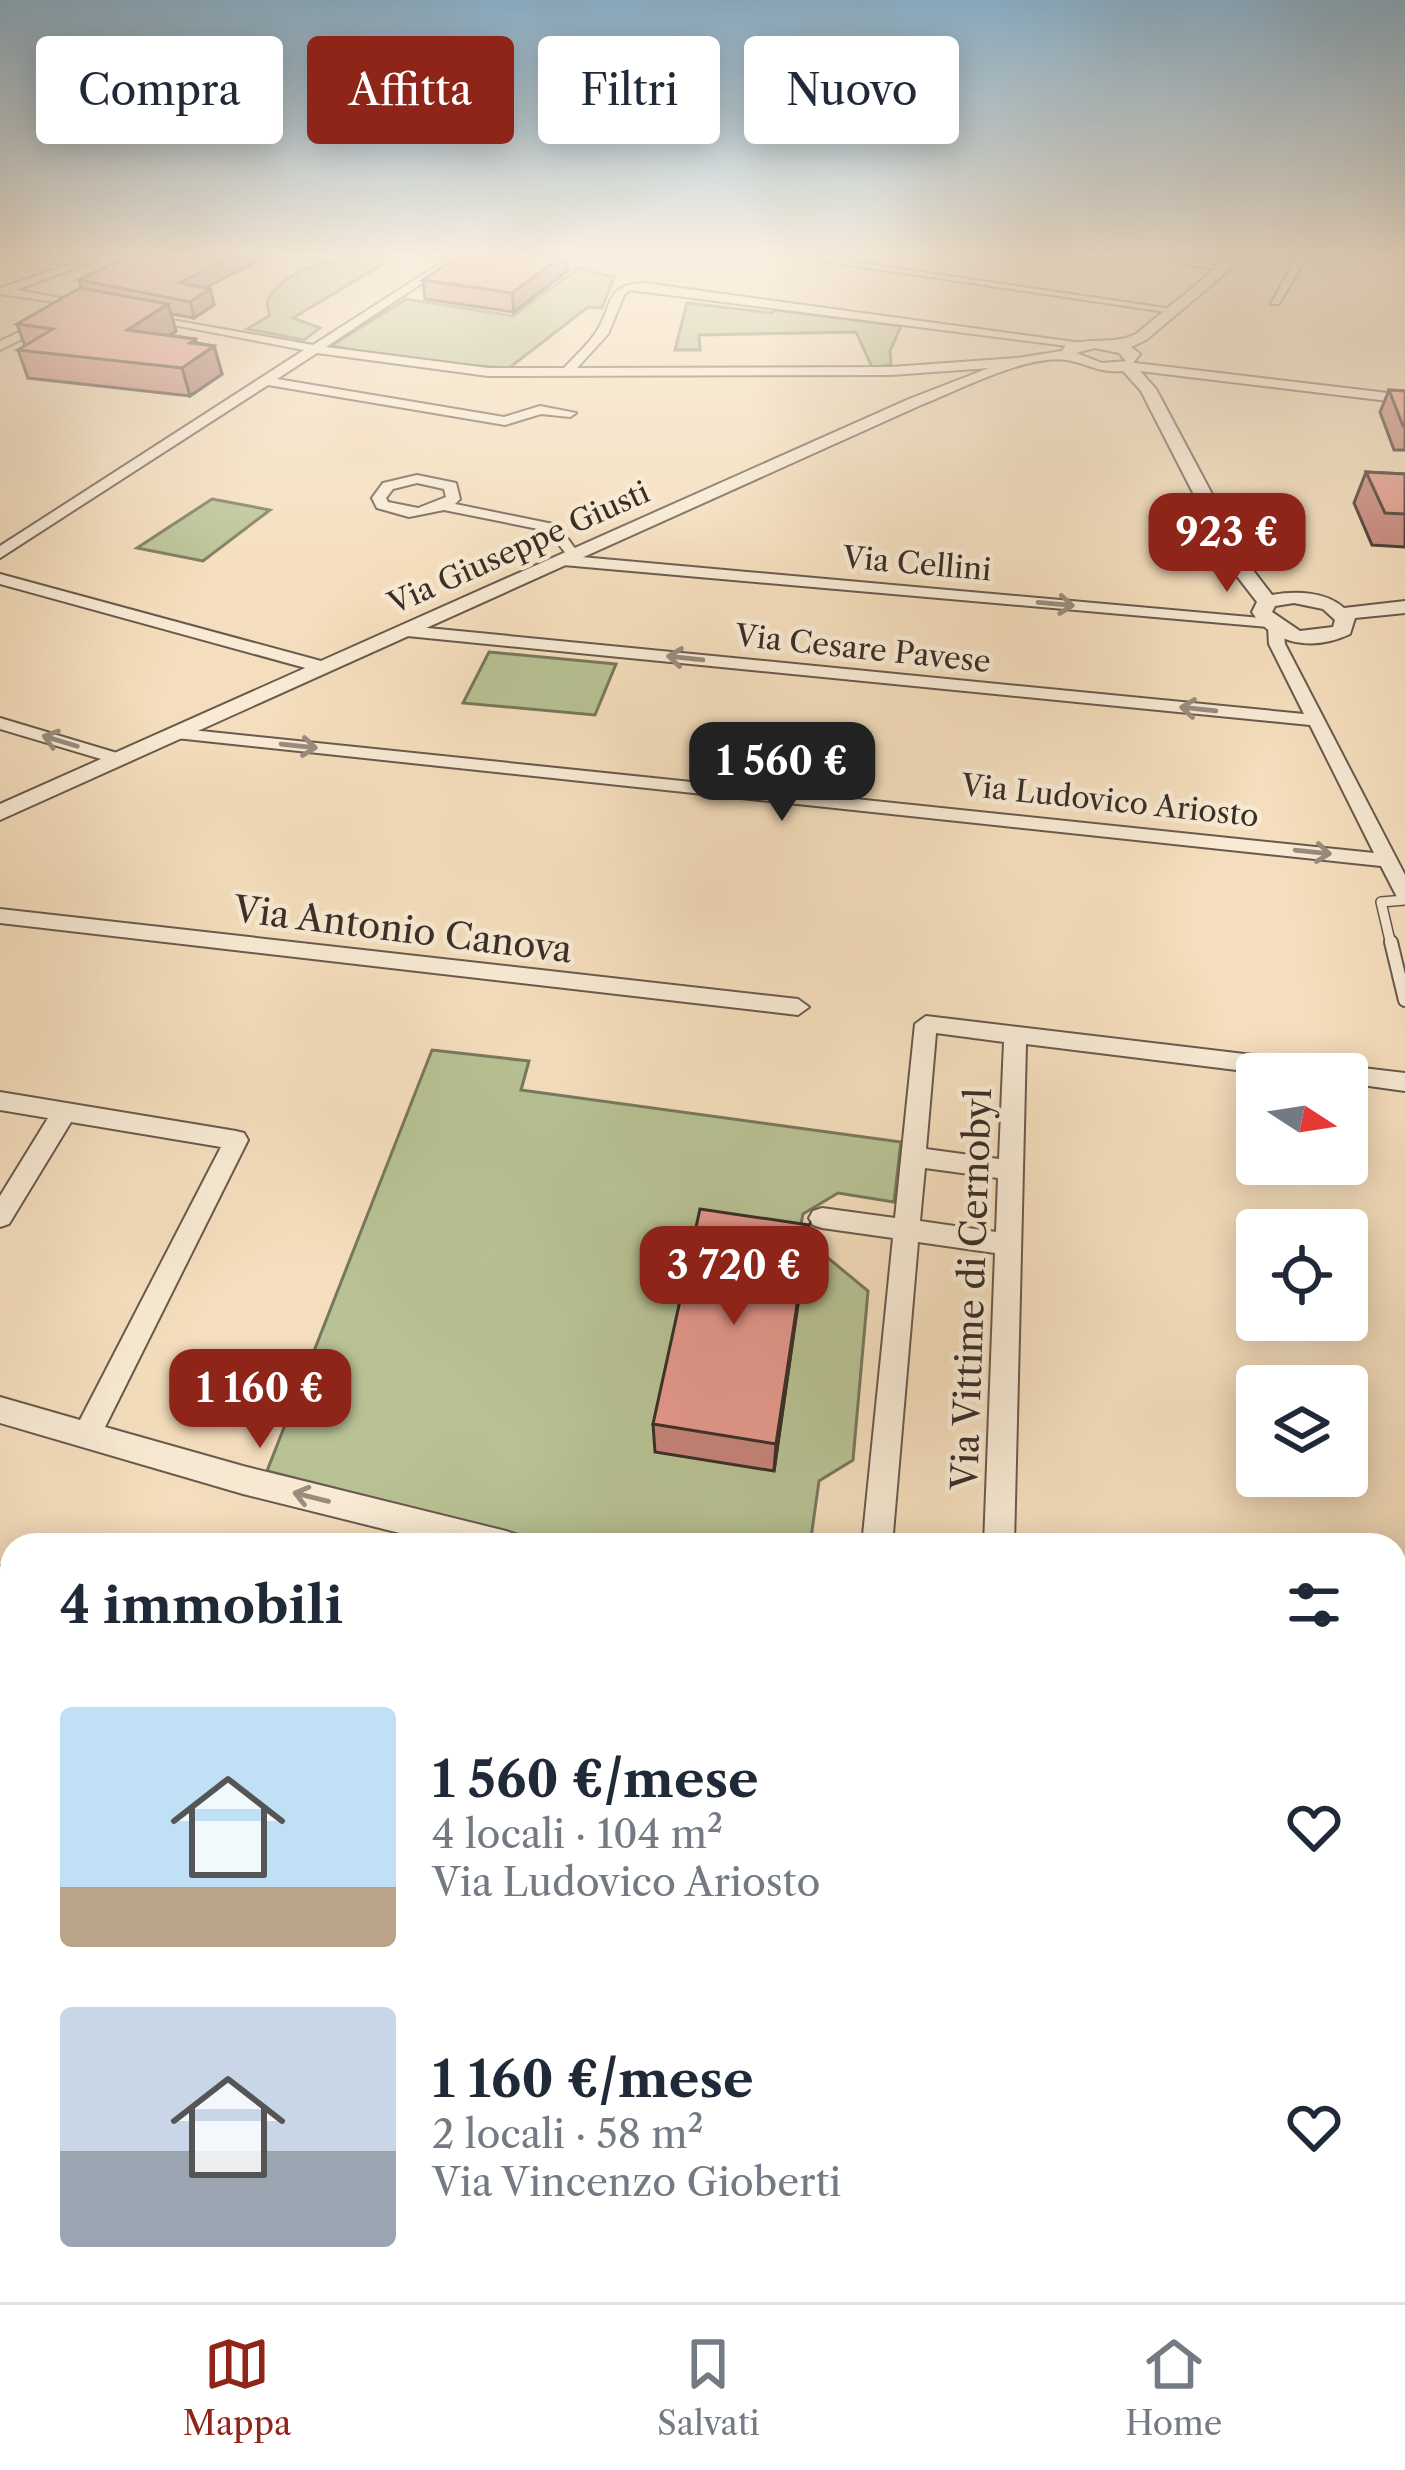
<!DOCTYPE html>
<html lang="it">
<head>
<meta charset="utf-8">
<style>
  :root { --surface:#fff; --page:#f2f2f3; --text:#1f2937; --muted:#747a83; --line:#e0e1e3; --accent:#8f2418 }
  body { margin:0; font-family:"Libre Caslon Text",serif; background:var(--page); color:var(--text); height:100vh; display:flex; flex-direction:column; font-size:45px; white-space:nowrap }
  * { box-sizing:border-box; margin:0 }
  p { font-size:39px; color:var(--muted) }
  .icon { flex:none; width:66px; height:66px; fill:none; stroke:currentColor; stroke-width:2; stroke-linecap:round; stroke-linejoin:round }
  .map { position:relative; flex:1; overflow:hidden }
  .details { position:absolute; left:0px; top:1533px; width:1407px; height:771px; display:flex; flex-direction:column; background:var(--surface); border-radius:36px 36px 0 0; box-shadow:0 6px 30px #0003 }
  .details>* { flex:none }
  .hud { position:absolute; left:36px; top:36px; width:1335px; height:108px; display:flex; gap:24px }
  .needle { width:78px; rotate:102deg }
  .tools { position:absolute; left:1236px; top:1053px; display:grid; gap:24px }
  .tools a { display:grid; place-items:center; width:132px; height:132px; border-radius:12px; background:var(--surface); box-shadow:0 6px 30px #0003; font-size:60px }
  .price { position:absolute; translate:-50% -102px; padding:0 27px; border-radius:24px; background:var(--accent); color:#fff; font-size:39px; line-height:78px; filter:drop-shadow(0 3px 6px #0008) }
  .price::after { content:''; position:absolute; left:50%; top:72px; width:36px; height:27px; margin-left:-18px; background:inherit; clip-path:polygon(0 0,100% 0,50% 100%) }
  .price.current { background:#222; color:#fff }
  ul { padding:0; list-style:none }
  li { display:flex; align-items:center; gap:36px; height:300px; padding:0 60px }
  li span { display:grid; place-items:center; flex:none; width:336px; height:240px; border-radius:12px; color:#555 }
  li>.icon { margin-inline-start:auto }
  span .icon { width:144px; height:144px; fill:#fffc; stroke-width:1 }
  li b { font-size:51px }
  h2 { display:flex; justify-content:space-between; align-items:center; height:144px; padding:0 60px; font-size:51px }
  .tag { padding:0 42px; border-radius:12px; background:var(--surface); box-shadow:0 6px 30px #0003; font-size:42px; line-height:108px }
  .tag.current { background:var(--accent); color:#fff }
  .dock { display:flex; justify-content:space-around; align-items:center; height:168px; border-top:3px solid var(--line); background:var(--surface); font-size:33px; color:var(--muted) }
  .dock a { display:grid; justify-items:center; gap:6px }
  .dock .current { color:var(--accent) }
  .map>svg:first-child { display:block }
  .green { fill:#b8c294; stroke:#79785e; stroke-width:3 }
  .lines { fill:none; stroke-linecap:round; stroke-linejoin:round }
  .service-far1-casing { stroke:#695a4d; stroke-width:12 }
  .service-casing { stroke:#695a4d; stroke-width:16 }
  .minor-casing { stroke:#695a4d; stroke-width:4 }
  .tertiary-casing { stroke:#695a4d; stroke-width:4 }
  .service-far1 { stroke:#f8ead4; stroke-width:9 }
  .service { stroke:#f8ead4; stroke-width:12 }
  .minor { fill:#f8ead4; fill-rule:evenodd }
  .tertiary { fill:#f8ead4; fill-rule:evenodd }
  .wall { fill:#c6847a; stroke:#3a2e28; stroke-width:3 }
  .shaded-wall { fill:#a16b63; stroke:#3a2e28; stroke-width:3 }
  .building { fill:#e6998e; stroke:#3a2e28; stroke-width:3 }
  .oneway { stroke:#998c7e }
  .labels { text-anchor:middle; stroke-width:9; stroke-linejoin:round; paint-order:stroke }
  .far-street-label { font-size:30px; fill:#3a2e28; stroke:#f8ead4 }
  .street-label { font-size:36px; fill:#3a2e28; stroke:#f8ead4 }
</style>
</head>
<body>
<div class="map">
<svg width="1405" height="2302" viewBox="0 0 1405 2302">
  <rect width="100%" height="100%" fill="#f5debd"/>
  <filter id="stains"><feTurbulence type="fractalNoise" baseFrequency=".00167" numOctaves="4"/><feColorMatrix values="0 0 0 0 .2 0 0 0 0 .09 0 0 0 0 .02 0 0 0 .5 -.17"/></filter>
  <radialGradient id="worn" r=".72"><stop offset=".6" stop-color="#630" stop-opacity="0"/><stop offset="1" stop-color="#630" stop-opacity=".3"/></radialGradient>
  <path class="green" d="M361,256h35l-103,62 27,10 -16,12 -57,-11 22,-13 -2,-15c19,-33 59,-40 94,-45z
    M579,268l35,9 -12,31 -14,-1 -79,61 -77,-5 -101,-17 75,-47 107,17z
    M687,303l85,10 3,-3 126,16 -11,25 1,14 -19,2 -16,-35 -157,3 1,15h-25z
    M212,499l58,11 -67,51 -66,-13z
    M489,652l127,12 -21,51 -132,-12z
    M432,1050l97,11 -8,29 380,52 -7,60 -56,-9 -35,21 -4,20 69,57 -15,169 -34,21 -9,64h-250l-293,-74z
    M1395,2012l10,7v283h-235l4,-10h221z"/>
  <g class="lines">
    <defs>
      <path id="service-far1" d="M1391,945l-10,-43 24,-2"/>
      <path id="service" d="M1391,942l14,58"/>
      <path id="minor" d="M94,256h14l-92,34 74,13 4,5 -94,-14v-6z
        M452,256h11l-137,91 162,21h76c11,-12 26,-25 34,-39 16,-28 8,-44 46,-46l445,61 -6,4 -453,-58 -6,5 -16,39 -31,34 314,-1 126,-9 6,4 -6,4 -126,9 -403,1 -171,-23 -40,26 227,38 36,-11 36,7 -6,4 -29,-3 -36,11 -237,-40 -268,173v-12l304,-196 -162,-31 -4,-5 175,31z
        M788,256h24l367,54 -6,3z
        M1143,256h22l63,12 -5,3z
        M1297,256h10l-28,48h-8z
        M48,319l4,5 -52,26v-9z
        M1127,362l278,33v8l-282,-34z
        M417,475l39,8 4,16 -5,5 103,21 23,32 692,62 10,9 2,16 120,231v26l-7,-2 -17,-33 -1205,-128 -3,-4 9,-5 1192,124 -64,-128 -903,-89 -8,-5 8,-5 897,88 -35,-70 -1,-17 -705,-62 -8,-5 13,-4 -20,-25 -104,-21 -35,7 -32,-9 -5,-10 11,-15zM417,483l27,6 2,8 -28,11 -30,-6 -2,-4 7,-9z
        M0,574l332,90 2,4 -14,4 -320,-88z
        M0,718l127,38 3,4 -9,5 -121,-36z
        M0,909l798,90 11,8 -11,8 -798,-92z
        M926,1016l479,57v18l-58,-8v-9h-78l-243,-30 -12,501h-30l11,-292 -77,-11 -26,303h-30l31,-307 -71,-10 -9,-3 -4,-7 4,-7 9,-3 73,10 20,-194zM936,1033l68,9 -5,117 -73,-10zM925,1168l73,10 -2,54 -76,-11z
        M0,1092l236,39 8,2 4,7 -143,287 138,39 263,65 11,4 4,10h-73l-205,-51 -243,-71v-26l80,23 141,-273 -150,-25 -62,102 -9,3v-31l48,-78 -48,-8z
        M0,1566l12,5v30l-12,-5z
        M0,2259l12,5v28h19l5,10h-36z
        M310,2292h44l-5,10h-44z"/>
      <path id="tertiary" d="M1231,256h15l-100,84 -15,7 9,7 -7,9 23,26 96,180 20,26c23,-4 53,-4 72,13l61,-7v12l-50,5 -5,16c-36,17 -76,12 -98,-22l5,-10 -24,-31 -92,-180 -18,-20c-26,2 -33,-7 -56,-11 -40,-6 -108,30 -146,45l-921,415v-16l909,-405 103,-40 50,-8 4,-6c25,-8 47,0 70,-11zM1095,348l24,5 7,8 -24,2 -26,-10zM1294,603l29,6 12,11 -2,7 -33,4 -28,-19 3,-6z"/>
    </defs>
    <use href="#service-far1" class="service-far1-casing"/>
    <use href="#service" class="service-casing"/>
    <use href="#minor" class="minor-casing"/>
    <use href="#tertiary" class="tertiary-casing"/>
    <use href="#service-far1" class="service-far1"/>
    <use href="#service" class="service"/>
    <use href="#minor" class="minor"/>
    <use href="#tertiary" class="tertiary"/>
  </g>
  <path class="wall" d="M567,271l-53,41 -89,-13 -2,-19z
    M79,280l131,9 4,16 -20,13 -23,-4 5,17 -7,4 26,4 2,4 17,3 8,28 -32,22 -162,-18 -10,-28 7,-4 -8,-22 64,-36z
    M1389,390l16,1v59h-11l-14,-38z
    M1366,472l39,2v73l-33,-2 -18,-42z
    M809,1225l-35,246 -119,-19 -2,-28z"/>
  <path class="shaded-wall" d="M234,256h34l-85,43 -4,-16z
    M562,256h4l1,15 -53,41 -2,-19z
    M210,289l4,16 -20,13 -4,-16z
    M168,304l8,27 -40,26 -9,-27z
    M195,339l5,17 14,-10 8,28 -32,22 -8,-28 8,-25z
    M809,1225l-4,31 -31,215 2,-27z"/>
  <path class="building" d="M128,256h106l-55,27 31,6 -20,13 -111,-22z
    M459,256h103l-50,37 -89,-13z
    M80,288l88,16 -41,26 68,9 -5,4 24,3 -32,22 -164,-18 35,-21 -36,-5z
    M1389,390l16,1v36l-2,-1z
    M1366,472l39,2v40l-20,-1z
    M700,1209l109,16 -33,219 -123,-20z"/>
  <defs><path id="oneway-shaft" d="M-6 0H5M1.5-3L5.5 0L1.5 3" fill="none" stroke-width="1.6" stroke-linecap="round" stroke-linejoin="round" transform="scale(3)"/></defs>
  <g class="oneway">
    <use href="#oneway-shaft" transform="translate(1056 604) rotate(5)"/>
    <use href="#oneway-shaft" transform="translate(685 658) rotate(-174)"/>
    <use href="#oneway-shaft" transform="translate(1198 709) rotate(-174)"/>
    <use href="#oneway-shaft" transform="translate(60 741) rotate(-163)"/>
    <use href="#oneway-shaft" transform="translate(299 746) rotate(6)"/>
    <use href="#oneway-shaft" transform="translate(1313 852) rotate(6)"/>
    <use href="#oneway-shaft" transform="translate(311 1497) rotate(-166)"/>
  </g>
  <linearGradient id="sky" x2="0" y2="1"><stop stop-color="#8bb7d5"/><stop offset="0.44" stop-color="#faf0e1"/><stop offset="1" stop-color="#faf0e1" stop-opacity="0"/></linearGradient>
  <rect width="1405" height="578" fill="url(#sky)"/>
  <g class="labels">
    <g class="far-street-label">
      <text transform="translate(519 548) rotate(-24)" y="10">Via Giuseppe Giusti</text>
      <text transform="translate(917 564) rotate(5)" y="10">Via Cellini</text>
      <text transform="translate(863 649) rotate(6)" y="10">Via Cesare Pavese</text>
      <text transform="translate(1110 801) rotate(6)" y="10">Via Ludovico Ariosto</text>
    </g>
    <g class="street-label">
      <text transform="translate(403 929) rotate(7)" y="13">Via Antonio Canova</text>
      <text transform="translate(971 1289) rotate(-88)" y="13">Via Vittime di Cernobyl</text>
    </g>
  </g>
  <rect width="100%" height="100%" filter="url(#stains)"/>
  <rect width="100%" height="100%" fill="url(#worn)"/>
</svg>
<div class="tools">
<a><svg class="needle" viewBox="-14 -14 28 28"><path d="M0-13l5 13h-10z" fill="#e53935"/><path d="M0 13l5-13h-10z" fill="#747a83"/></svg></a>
<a><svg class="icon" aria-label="locate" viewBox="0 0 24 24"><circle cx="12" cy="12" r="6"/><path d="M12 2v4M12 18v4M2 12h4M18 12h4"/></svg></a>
<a><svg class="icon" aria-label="layers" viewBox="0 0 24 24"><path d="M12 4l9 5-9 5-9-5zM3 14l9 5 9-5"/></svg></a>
</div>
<b class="price" style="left:1227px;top:595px">923 €</b>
<b class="price current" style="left:782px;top:824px">1 560 €</b>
<b class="price" style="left:734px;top:1328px">3 720 €</b>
<b class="price" style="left:260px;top:1451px">1 160 €</b>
<div class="hud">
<a class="tag">Compra</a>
<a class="tag current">Affitta</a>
<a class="tag">Filtri</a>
<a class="tag">Nuovo</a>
</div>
<section class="details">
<h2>4 immobili<svg class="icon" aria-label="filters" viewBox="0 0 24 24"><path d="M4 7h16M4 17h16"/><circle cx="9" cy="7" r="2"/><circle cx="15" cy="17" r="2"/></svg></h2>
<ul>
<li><span style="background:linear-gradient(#bfe0f5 75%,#b9a48a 0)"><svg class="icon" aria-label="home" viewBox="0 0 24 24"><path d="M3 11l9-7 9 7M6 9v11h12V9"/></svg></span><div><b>1 560 €/mese</b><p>4 locali · 104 m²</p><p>Via Ludovico Ariosto</p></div><svg class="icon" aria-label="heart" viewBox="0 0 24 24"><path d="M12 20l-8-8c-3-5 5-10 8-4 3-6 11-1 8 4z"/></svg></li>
<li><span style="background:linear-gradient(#c9d6e8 60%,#9aa5b1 0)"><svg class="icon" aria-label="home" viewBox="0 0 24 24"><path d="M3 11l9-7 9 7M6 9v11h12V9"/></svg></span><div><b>1 160 €/mese</b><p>2 locali · 58 m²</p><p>Via Vincenzo Gioberti</p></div><svg class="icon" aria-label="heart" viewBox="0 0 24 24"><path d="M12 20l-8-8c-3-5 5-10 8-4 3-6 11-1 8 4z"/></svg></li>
</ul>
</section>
</div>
<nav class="dock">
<a class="current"><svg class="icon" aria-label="map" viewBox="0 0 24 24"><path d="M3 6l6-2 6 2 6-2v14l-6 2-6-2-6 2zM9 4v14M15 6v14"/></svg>Mappa</a>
<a><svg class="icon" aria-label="saved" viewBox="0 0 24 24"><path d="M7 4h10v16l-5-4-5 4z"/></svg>Salvati</a>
<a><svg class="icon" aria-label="home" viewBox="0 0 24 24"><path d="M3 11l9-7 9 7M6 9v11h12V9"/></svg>Home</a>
</nav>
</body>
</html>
